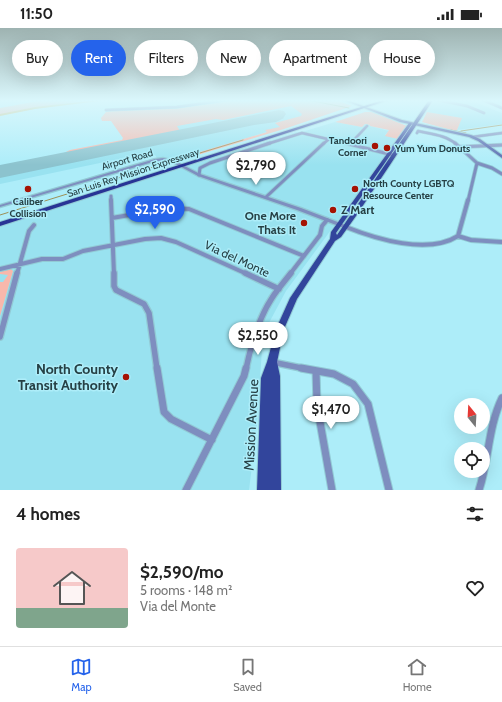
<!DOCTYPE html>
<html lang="en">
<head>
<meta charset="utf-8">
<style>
  :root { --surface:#fff; --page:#f6f6f6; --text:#222; --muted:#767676; --line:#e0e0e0; --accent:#2563eb }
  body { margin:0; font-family:Cabin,sans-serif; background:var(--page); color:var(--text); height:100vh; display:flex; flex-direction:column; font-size:15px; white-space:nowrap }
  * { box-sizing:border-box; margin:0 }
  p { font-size:13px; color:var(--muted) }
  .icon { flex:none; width:22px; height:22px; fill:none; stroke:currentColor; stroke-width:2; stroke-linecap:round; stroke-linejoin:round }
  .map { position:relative; height:462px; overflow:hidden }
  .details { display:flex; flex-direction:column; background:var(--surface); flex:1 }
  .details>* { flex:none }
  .guide { position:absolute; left:12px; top:12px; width:478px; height:36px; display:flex; gap:8px }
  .needle { width:26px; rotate:342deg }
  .buttons { position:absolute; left:454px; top:370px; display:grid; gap:8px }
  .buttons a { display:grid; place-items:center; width:36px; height:36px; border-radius:50%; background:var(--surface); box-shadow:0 4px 16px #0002; font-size:20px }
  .price { position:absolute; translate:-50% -34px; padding:0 9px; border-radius:14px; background:#fff; color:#222; font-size:13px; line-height:26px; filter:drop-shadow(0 1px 2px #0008) }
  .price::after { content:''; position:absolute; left:50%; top:24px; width:12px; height:9px; margin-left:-6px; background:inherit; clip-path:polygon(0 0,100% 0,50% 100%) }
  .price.current { background:var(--accent); color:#fff }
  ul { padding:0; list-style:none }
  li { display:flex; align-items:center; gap:12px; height:100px; padding:0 16px }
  li span { display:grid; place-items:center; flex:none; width:112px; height:80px; border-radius:4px; color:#555 }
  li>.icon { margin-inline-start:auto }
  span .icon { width:48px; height:48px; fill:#fffc; stroke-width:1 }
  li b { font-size:17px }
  h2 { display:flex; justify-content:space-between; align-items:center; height:48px; padding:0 16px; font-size:17px }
  .chip { padding:0 14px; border-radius:18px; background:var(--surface); box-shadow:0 4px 16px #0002; font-size:14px; line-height:36px }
  .chip.current { background:var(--accent); color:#fff }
  .status { display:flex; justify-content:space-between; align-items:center; height:28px; padding:0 20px; background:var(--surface); direction:ltr }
  .status svg { height:11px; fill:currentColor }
  .menu { display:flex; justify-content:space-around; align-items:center; height:56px; border-top:1px solid var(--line); background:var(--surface); font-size:11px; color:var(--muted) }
  .menu a { display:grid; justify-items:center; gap:2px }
  .menu .current { color:var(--accent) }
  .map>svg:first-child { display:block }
  .built { fill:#99e2f0 }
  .green { fill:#f8b8ac }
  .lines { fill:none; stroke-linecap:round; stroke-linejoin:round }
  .stream { stroke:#9d9056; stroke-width:1 }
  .river { fill:#d0b25e; fill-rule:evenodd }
  .taxiway { fill:#8cc3ce; fill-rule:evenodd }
  .runway { fill:#8cc3ce; fill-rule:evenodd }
  .minor-far4-casing { stroke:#92cad5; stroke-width:3.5 }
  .minor-far3-casing { stroke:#92cad5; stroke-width:4.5 }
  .minor-far2-casing { stroke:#92cad5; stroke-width:6 }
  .minor-far1-casing { stroke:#92cad5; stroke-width:8 }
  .minor-casing { stroke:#92cad5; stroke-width:9 }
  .tertiary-casing { stroke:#92cad5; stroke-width:2.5 }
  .secondary-casing { stroke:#92cad5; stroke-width:2 }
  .primary-casing { stroke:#92cad5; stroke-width:2 }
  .trunk-casing { stroke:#92cad5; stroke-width:2 }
  .minor-far4 { stroke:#7e8ebf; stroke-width:2.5 }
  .minor-far3 { stroke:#7e8ebf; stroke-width:3 }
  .minor-far2 { stroke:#7e8ebf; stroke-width:4 }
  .minor-far1 { stroke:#7e8ebf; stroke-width:5.5 }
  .minor { stroke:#7e8ebf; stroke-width:7 }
  .tertiary { fill:#7e8ebf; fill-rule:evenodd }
  .secondary { fill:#5164ac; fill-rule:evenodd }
  .primary { fill:#32459c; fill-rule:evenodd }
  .trunk { fill:#283495; fill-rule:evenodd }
  .poi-dot { fill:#a51203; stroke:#adedf9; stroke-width:1.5 }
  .labels { text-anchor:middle; stroke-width:3; stroke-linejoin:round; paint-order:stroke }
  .far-poi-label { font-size:10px; font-weight:bold; fill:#264045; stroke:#adedf9; text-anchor:start }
  .far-street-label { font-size:10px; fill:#264045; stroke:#adedf9 }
  .poi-label { font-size:12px; font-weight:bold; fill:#264045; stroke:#adedf9; text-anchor:start }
  .street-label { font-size:12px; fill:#264045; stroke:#adedf9 }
  .near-poi-label { font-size:14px; font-weight:bold; fill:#264045; stroke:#adedf9; text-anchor:end }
  .near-street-label { font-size:14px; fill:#264045; stroke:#adedf9 }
</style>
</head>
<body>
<div class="status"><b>11:50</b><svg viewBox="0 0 49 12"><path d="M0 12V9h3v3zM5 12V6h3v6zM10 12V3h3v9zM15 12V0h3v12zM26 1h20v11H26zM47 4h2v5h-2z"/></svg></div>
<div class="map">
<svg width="502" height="462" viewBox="0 0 502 462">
  <rect width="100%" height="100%" fill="#adedf9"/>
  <path class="built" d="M229,72h88l32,8 -7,1 -161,49h-24l-2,-3 -21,3 -1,-2 -133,28v-17l117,-23 11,-5 -12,-29 68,-3z
    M435,72h35l32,13v11l-45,6 4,-12 -34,-6z
    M335,94l27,5 3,-3 6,1 -1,1 19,5 -4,4 13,4 -112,152 -23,43 -6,91 -8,65h-249v-264l296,-94h6z"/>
  <path class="green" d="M43,72h41l-84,15v-7z
    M230,72h106l16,6 -68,23 -100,30 -4,-1 87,-26 -2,-2 15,-3 -5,-4 26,-7 1,-2 -11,-8 -68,14 -7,-1 -39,7 3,5 -113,23 -1,-2 4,-2 52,-10 1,-2 -12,-17h-9l-1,-3 5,-6 10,-2 61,-2z
    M365,84h7l35,14 -9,13 -13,-3 4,-6 -19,-4v-1l-5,-1 -3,3 -27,-5z
    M427,84l35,6 -5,12h-6l-29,-8z
    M8,241h3l2,2 -13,45v-34h3l5,-7 -8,-1v-3z"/>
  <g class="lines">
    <path class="stream" d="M307,72l42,8
      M451,102l15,3
      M461,103l41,-6
      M180,131l63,-19
      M0,187l166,-52"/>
    <path class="river" d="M95,72h12l-72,9 -35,7v-2l35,-7z"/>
    <path class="taxiway" d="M279,84l5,6 -8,4 -22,3 -254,53v-4l254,-53 21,-3 3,-1 -2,-3z"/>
    <path class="runway" d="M279,82l5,1 2,3 -2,3 -284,60v-12z"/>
    <defs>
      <path id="minor-far4" d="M438,72l29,6 17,7
        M483,72l19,8
        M106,82l71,-3 49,-7
        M417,105l1,-2c13,3 28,4 38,13
        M472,109l30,-4
        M267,116l35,-11 47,11
        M323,116l6,-5
        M350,116l17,-18"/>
      <path id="minor-far3" d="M345,115l48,12
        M455,115l22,20 -9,38
        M458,119l44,-2
        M477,135l15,5 10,6
        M199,147l1,-7 10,-5 60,-20
        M111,168v5
        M266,169l58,-54"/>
      <path id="minor-far2" d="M111,172l3,74
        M112,190l58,-10 19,1 115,47
        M346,199c30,12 82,28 112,9l10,-36
        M458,208l13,4 31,2
        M0,241l42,-10h21l20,-8 62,-12 16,-1 15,4 71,32
        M17,246l12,-43 5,-6
        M290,246l30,-39 2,-9 5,-6"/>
      <path id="minor-far1" d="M114,245v13l2,4 28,14 5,9 8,56
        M245,245l34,16
        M0,309l17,-64
        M272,334l34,7
        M246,341c5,-24 12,-50 26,-71 5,-8 12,-16 19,-25"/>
      <path id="minor" d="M157,340l7,44 7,7 41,21
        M301,340l33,6 19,10 15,20 21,86
        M316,343l1,34 15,85
        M186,462l58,-114 2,-8
        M479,462c10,-30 9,-63 23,-92"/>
      <path id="tertiary" d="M163,130l12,3 25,13 101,34 47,18v2h-4l-47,-18 -99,-34 -26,-14 -9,-1h-7l-156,46v-2l155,-46z"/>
      <path id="secondary" d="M343,72h4l55,20 69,15 9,4 22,16v3l-24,-17 -9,-4 -69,-15z"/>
      <path id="primary" d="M429,72h4l-77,116 -15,21 -6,4 -38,58 -13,30 -7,33 3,14 1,114h-24l4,-112 6,-16 9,-33 14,-31 40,-59 1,-7 78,-109h2l1,1 -76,109 1,2z"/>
      <path id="trunk" d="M383,72h6l-389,126v-4z"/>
    </defs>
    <use href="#minor-far4" class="minor-far4-casing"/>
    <use href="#minor-far3" class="minor-far3-casing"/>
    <use href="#minor-far2" class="minor-far2-casing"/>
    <use href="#minor-far1" class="minor-far1-casing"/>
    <use href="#minor" class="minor-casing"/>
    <use href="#tertiary" class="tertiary-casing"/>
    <use href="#secondary" class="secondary-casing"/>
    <use href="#primary" class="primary-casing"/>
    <use href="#trunk" class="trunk-casing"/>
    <use href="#minor-far4" class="minor-far4"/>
    <use href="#minor-far3" class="minor-far3"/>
    <use href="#minor-far2" class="minor-far2"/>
    <use href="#minor-far1" class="minor-far1"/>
    <use href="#minor" class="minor"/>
    <use href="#tertiary" class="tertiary"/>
    <use href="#secondary" class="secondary"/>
    <use href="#primary" class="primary"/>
    <use href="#trunk" class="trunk"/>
  </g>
  <linearGradient id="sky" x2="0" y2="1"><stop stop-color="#9eb3b1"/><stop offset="0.53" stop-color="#daf7fc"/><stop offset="1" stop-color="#daf7fc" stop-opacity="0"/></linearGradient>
  <rect width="502" height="137" fill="url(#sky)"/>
  <g class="poi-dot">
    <circle cx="375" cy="118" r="4"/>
    <circle cx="387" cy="120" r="4"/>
    <circle cx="28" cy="161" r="4"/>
    <circle cx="355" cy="161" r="4"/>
    <circle cx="333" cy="182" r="4"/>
    <circle cx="304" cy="195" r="4"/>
    <circle cx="126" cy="349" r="4"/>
  </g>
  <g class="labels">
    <g class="far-poi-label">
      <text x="367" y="116" text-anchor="end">Tandoori<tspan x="367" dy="12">Corner</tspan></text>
      <text x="395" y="124">Yum Yum Donuts</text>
      <text x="363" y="159">North County LGBTQ<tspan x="363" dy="12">Resource Center</tspan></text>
      <text x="28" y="177" text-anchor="middle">Caliber<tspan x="28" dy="12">Collision</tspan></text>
    </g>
    <g class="far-street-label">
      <text transform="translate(127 131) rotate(-16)" y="4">Airport Road</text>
      <text transform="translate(133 144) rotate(-18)" y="4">San Luis Rey Mission Expressway</text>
    </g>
    <g class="poi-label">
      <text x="341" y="186">Z Mart</text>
      <text x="296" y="192" text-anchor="end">One More<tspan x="296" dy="14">Thats It</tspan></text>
    </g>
    <g class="street-label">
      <text transform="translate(237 231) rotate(25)" y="4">Via del Monte</text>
    </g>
    <g class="near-poi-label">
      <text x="118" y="346">North County<tspan x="118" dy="16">Transit Authority</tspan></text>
    </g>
    <g class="near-street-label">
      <text transform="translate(251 397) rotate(-87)" y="5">Mission Avenue</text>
    </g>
  </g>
</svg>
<div class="buttons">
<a><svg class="needle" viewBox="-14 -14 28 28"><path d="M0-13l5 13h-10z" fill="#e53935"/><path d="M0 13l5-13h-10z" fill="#767676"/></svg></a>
<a><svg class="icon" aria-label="locate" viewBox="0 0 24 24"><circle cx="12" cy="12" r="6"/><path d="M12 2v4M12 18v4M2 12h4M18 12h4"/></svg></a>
</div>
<b class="price" style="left:256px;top:158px">$2,790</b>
<b class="price current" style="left:155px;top:202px">$2,590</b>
<b class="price" style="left:258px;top:328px">$2,550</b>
<b class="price" style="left:331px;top:402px">$1,470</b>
<div class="guide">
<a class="chip">Buy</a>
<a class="chip current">Rent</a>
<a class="chip">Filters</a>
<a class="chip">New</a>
<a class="chip">Apartment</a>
<a class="chip">House</a>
</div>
</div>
<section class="details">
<h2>4 homes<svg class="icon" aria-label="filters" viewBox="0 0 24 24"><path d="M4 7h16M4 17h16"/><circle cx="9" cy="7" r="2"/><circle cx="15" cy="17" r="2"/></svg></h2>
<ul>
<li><span style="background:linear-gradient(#f6c9c9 75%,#7fa58c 0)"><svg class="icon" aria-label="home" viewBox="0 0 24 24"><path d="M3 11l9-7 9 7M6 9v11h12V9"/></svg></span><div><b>$2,590/mo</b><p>5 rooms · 148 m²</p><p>Via del Monte</p></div><svg class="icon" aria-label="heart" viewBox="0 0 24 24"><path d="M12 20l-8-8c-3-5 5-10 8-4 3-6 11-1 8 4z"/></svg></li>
</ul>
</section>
<nav class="menu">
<a class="current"><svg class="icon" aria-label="map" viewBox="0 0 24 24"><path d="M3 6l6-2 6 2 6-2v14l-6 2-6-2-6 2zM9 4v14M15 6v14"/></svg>Map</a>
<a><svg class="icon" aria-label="saved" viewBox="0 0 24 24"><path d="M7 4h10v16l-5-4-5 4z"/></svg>Saved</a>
<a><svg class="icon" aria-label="home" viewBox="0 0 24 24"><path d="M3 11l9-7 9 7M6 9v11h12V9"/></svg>Home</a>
</nav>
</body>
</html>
